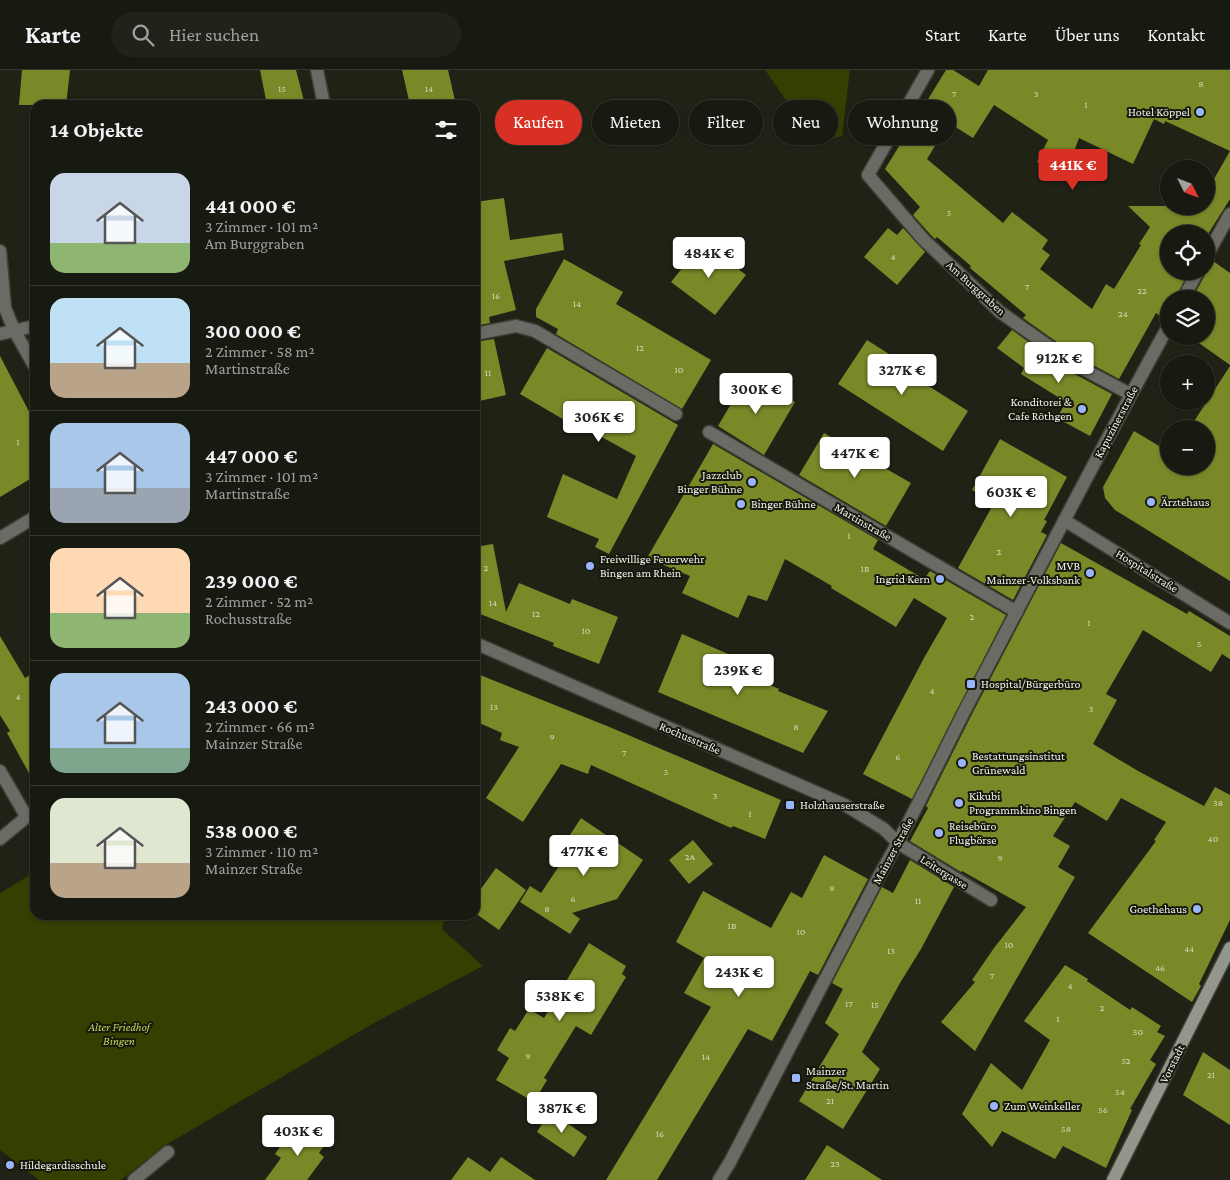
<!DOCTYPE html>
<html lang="de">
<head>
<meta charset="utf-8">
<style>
  :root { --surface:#171a10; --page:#202319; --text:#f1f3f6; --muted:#9ea19f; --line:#363830; --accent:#d93025 }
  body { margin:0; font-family:"Crimson Pro",serif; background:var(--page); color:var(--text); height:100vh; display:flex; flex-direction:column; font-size:19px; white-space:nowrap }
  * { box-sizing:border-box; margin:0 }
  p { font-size:16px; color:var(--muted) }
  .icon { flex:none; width:28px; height:28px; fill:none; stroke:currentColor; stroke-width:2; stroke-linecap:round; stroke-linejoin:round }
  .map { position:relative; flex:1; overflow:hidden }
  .details { position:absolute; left:30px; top:30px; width:450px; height:820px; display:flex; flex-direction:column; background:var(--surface); border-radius:15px; box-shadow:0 1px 4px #0004,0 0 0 1px var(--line) }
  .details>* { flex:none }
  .banner { position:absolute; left:495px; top:30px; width:475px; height:45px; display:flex; gap:10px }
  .needle { width:32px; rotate:132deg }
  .controls { position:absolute; left:1160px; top:90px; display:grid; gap:10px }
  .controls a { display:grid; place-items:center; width:55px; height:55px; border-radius:50%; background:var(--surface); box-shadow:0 1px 4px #0004,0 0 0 1px var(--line); font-size:25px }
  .price { position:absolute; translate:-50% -42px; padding:0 11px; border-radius:5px; background:#fff; color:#222; font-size:16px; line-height:32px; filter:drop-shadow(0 1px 2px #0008) }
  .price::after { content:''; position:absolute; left:50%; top:30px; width:15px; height:11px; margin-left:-8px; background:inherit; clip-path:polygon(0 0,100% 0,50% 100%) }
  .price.active { background:var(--accent); color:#fff }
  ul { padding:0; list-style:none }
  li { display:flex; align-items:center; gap:15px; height:125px; padding:0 20px }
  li+li { border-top:1px solid var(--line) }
  li span { display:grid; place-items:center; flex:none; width:140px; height:100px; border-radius:15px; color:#555 }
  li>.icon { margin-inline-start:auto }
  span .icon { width:60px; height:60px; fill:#fffc; stroke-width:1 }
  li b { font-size:21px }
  h2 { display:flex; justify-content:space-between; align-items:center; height:60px; padding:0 20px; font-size:21px }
  .pill { padding:0 18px; border-radius:22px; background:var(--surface); box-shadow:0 1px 4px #0004,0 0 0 1px var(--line); font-size:18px; line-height:45px }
  .pill.active { background:var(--accent); color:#fff }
  header { display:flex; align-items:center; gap:30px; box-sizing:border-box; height:70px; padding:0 25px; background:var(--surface); border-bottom:1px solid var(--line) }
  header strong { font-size:24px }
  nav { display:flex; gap:28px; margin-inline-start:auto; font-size:18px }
  .search { width:350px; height:45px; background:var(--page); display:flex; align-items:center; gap:12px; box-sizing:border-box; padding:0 18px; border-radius:28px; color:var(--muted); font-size:19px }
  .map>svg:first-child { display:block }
  .green { fill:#363f00 }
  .building { fill:#798928; fill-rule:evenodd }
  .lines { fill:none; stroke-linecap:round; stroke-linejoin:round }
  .street-casing { stroke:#3c3f33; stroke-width:15 }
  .secondary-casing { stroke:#3c3f33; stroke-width:15 }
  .street { stroke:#696b64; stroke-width:12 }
  .secondary { stroke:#93968b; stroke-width:12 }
  .poi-dot { fill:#9bb5fd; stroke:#16180c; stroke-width:2 }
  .labels { text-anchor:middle; stroke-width:4; stroke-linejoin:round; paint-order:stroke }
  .number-label { font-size:10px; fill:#d2d8ba }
  .poi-label { font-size:12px; fill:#f0f2ea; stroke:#16180c; text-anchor:start }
  .street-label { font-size:12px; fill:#f0f2ea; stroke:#16180c }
  .park-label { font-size:12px; font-style:italic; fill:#c0d85b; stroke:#16180c }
</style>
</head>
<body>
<header>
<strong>Karte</strong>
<div class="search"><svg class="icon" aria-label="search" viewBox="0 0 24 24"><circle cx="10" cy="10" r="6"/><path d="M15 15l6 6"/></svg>Hier suchen</div>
<nav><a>Start</a><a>Karte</a><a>Über uns</a><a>Kontakt</a></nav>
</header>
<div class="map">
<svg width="1230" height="1110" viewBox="0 0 1230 1110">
  <rect width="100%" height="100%" fill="#1f2215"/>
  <path class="green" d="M765,0h85l-8,66 -26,7z
    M35,802v43h410l-3,14 41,37 -109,57 -210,123 -43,34h-82l-39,-30v-257z"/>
  <path class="building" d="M22,0h48l-4,35h-47z
    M260,0h36l9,35h-38z
    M402,0h46l8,35h-46z
    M946,0h7l26,16 9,-16h242v129l-22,35h-39v37h20l-14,28h-6v18l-5,2 -8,-6 -37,66 -41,-22 -55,-39 3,-3 -56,-47 1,-2 -34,-29 -2,2 -6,-6 -16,-18 7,-8 -35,-38zM994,35l54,35 -11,22 27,16 15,-40 54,26 21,-45 10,5 1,-3 65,30 -24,42v13h-78l22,21 -11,17 2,1 -27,44 -8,-5 -14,25 -52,-40 10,-14 -8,-6 6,-9 -36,-28 -9,11 -76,-64 22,-36 24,15z
    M504,128l6,42 52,-7 2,17 -60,11 12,49 -27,7 1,6 -15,3v-124z
    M888,158l9,7 6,-7 22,24 -28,33 -33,-28z
    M703,172l43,33 -31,40 -44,-33z
    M564,189l59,33 -7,12 95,56 -29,49 -126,-75 2,-5 -22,-12v-8z
    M1213,191l17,12v92l-41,-29h17v-37h-14l13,-24 1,-10z
    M1012,260l57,41 43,23 -22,42 -33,-18 9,-16 -45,-28 3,-6 -27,-20z
    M494,269l12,56 -31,7v-60z
    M867,270l44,28 -3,5 60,38 -25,40 -105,-67z
    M547,278l131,77 -69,129 -14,-7 4,-8 -52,-22 16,-43 54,25 19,-43 -56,-31 -2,3 -58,-34z
    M0,286l35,67v53l-35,21z
    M1230,296v215l-115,-71 -10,-12 -2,-11 31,-56 35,21v14h37v-37h-17z
    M748,305l47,27 -31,53 -46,-29z
    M824,363l87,50 -25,43 -87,-51z
    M1000,369l67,38 -23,43 3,1 -6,11 6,3 -34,65 -55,-32 36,-65 -22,-13z
    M713,374l165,96 -5,9 51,30 6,-8 76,44 -94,184 -49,-25 61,-116 23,-40 -33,-20 -18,29 -65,-39 1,-2 -47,-27 -18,42 -19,-6 -10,23 -56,-25 8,-17 -43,-18z
    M1061,473l126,71 2,-3 41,25v23l-8,-5 -11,18 -68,-42 -37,64 11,6 -24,44 45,27 66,35 11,-19 15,8v125l-31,64 2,2 -9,16 -104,-69 68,-92 -2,-1 12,-18 -45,-24 -14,23 -32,-19 -22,34 17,10 -12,21 17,10 -100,174 -34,-29 34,-40 -3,-2 22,-32 32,-41 -64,-36 -1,1 -51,-31 18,-33 -2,-2 45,-90z
    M493,474l13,68 13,-29 51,21 2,-5 46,18 -19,47 -46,-18 1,-3 -79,-31v-65z
    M682,564l60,26 -4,11 41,18 -1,2 50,20 -25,42 -145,-61z
    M0,566l25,42 10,-6v112l-28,-51 3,-2 -10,-16z
    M475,603l132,53 174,74 -16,39 -32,-13 -2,2 -140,-63 -3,9 -27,-10 -38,58 -37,-24 33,-51 -19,-7 2,-7 -27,-12z
    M581,748l62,42 -26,39 -45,14 8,6 -10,15 -50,-32 10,-16 11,7 32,-48 -7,-4z
    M693,770l20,24 -24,20 -20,-24z
    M824,785l44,24 -50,96 -8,-4 -38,70 -24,-12 -91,151h-51l105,-173 -27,-14 20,-35 -28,-16 27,-51 68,37 20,-36 11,6z
    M910,790l44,27 -33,62 -21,34 -38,69 18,17 -37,60 -44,-28 40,-67 -14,-11 18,-34 -11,-6 50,-96 11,6z
    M496,798l30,22 -27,40 -24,-17v-16z
    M589,873l37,23 -4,8 4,3 -35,58 -15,-9 -32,52 3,2 -13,22 -38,-22 13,-22 -12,-8 13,-22 5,3 14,-22 15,9z
    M1065,895l23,14 -1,2 43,29 2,-3 29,19 -4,6 8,4 -15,24 6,4 -26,45 2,1 -26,58 -43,-22 -8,13 -53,-28 -10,16 -30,-33 29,-51 31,27 28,-50 -26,-19z
    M1203,982l27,18v55l-47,-30z
    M550,1041l37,26 -13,20 -37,-25z
    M303,1057l23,16 -7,10 5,4 -17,23h-42l16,-22 -6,-4 13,-19 6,4z
    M827,1075l55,35h-77z
    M468,1087l22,15 11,-15 34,23h-84z"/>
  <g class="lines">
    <defs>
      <path id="street" d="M317,0l7,35
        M928,0l-60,105 55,64 77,73 74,52 56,30
        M0,181l5,57 9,22 21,37
        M1206,187l24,-43
        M1183,229l15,-28
        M0,264l35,-8
        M475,264l41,-8 19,5 141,83
        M709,362l308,180
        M1064,450l166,103
        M0,468l35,-21
        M475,573l370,162 39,24 14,14 93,57
        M0,701l26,45
        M0,769l35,-29
        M134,1110l34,-28
        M719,1110l11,-18 149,-286c31,-53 57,-109 85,-164 68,-129 134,-259 205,-387"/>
      <path id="secondary" d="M1113,1110l117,-232"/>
    </defs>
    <use href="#street" class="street-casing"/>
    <use href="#secondary" class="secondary-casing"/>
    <use href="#street" class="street"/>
    <use href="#secondary" class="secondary"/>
  </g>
  <g class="poi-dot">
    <circle cx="1200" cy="42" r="5"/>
    <circle cx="1082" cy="339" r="5"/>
    <circle cx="752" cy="412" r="5"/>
    <circle cx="1151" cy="432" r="5"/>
    <circle cx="741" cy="434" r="5"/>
    <circle cx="590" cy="496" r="5"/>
    <circle cx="1090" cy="503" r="5"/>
    <circle cx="940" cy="509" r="5"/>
    <rect x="966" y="609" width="10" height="10" rx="2.5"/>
    <circle cx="962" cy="693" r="5"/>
    <circle cx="959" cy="733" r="5"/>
    <rect x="785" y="730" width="10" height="10" rx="2.5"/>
    <circle cx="939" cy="763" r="5"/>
    <circle cx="1197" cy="839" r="5"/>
    <rect x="791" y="1003" width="10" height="10" rx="2.5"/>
    <circle cx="994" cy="1036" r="5"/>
    <circle cx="10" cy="1095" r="5"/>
  </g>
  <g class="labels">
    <g class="number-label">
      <text x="1201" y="17">8</text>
      <text x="282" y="22">15</text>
      <text x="429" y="22">14</text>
      <text x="954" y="27">7</text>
      <text x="1036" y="27">3</text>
      <text x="1086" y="38">1</text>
      <text x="949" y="146">5</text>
      <text x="893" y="190">4</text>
      <text x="1027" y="220">7</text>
      <text x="1142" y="224">22</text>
      <text x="496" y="229">16</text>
      <text x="577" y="237">14</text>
      <text x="1123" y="247">24</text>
      <text x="640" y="281">12</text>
      <text x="679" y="303">10</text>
      <text x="488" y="306">11</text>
      <text x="18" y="375">1</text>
      <text x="849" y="469">1</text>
      <text x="999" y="485">2</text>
      <text x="486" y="501">2</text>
      <text x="865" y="502">1B</text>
      <text x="493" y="536">14</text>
      <text x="536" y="547">12</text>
      <text x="972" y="550">2</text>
      <text x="1089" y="556">1</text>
      <text x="586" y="564">10</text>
      <text x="1199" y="577">5</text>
      <text x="932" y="624">4</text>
      <text x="18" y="630">4</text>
      <text x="494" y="640">13</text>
      <text x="1091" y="642">3</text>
      <text x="796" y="660">8</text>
      <text x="552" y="670">9</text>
      <text x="624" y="686">7</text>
      <text x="898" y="690">6</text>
      <text x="666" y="705">5</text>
      <text x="715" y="729">3</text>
      <text x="1218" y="736">38</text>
      <text x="750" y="747">1</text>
      <text x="1213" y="772">40</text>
      <text x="690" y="790">2A</text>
      <text x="1000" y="791">9</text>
      <text x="832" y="821">8</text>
      <text x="573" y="832">6</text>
      <text x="918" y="834">11</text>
      <text x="547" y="842">8</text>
      <text x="732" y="859">1B</text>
      <text x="801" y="865">10</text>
      <text x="1009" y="878">10</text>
      <text x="1189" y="882">44</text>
      <text x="891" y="884">13</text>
      <text x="1160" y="901">46</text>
      <text x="992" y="909">7</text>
      <text x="1070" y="919">4</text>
      <text x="849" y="937">17</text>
      <text x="875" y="938">15</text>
      <text x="1102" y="941">2</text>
      <text x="1058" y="952">1</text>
      <text x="1138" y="965">50</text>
      <text x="528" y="989">9</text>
      <text x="706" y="990">14</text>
      <text x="1126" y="994">52</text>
      <text x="1211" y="1008">21</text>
      <text x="1120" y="1025">54</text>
      <text x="830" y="1034">21</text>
      <text x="1103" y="1043">56</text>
      <text x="1066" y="1062">58</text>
      <text x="660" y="1067">16</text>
      <text x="835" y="1097">23</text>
    </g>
    <g class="poi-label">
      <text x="1190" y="46" text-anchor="end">Hotel Köppel</text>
      <text x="1072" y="336" text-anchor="end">Konditorei &amp;<tspan x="1072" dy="14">Cafe Röthgen</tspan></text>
      <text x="742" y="409" text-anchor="end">Jazzclub<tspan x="742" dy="14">Binger Bühne</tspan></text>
      <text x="1161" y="436">Ärztehaus</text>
      <text x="751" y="438">Binger Bühne</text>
      <text x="600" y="493">Freiwillige Feuerwehr<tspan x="600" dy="14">Bingen am Rhein</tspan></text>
      <text x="1080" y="500" text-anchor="end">MVB<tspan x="1080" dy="14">Mainzer-Volksbank</tspan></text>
      <text x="930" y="513" text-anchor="end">Ingrid Kern</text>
      <text x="981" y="618">Hospital/Bürgerbüro</text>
      <text x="972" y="690">Bestattungsinstitut<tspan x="972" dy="14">Grünewald</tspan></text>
      <text x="969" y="730">Kikubi<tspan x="969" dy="14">Programmkino Bingen</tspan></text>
      <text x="800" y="739">Holzhauserstraße</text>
      <text x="949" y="760">Reisebüro<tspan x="949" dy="14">Flugbörse</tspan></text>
      <text x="1187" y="843" text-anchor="end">Goethehaus</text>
      <text x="806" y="1005">Mainzer<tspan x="806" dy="14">Straße/St. Martin</tspan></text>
      <text x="1004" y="1040">Zum Weinkeller</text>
      <text x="20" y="1099">Hildegardisschule</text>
    </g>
    <g class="street-label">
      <text transform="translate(976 218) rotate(42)" y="4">Am Burggraben</text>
      <text transform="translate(1116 352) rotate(-62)" y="4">Kapuzinerstraße</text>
      <text transform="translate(863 452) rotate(30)" y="4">Martinstraße</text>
      <text transform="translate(1147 501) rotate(32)" y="4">Hospitalstraße</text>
      <text transform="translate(690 668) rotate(23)" y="4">Rochusstraße</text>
      <text transform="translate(893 781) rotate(-62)" y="4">Mainzer Straße</text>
      <text transform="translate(944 802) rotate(32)" y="4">Leitergasse</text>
      <text transform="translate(1172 994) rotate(-63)" y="4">Vorstadt</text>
    </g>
    <g class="park-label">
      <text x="119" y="961">Alter Friedhof<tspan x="119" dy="14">Bingen</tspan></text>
    </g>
  </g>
</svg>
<div class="controls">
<a><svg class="needle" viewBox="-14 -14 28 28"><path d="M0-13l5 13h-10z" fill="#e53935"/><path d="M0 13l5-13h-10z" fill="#9ea19f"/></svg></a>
<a><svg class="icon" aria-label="locate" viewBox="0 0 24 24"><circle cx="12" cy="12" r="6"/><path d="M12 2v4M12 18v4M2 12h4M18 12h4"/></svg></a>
<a><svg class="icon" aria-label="layers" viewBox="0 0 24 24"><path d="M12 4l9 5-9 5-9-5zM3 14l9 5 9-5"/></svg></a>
<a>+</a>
<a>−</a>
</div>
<b class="price active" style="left:1073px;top:121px">441K €</b>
<b class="price" style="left:709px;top:209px">484K €</b>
<b class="price" style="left:1059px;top:314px">912K €</b>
<b class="price" style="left:902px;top:326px">327K €</b>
<b class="price" style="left:756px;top:345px">300K €</b>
<b class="price" style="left:599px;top:373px">306K €</b>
<b class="price" style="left:855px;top:409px">447K €</b>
<b class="price" style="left:1011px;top:448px">603K €</b>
<b class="price" style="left:738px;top:626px">239K €</b>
<b class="price" style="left:584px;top:807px">477K €</b>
<b class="price" style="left:739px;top:928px">243K €</b>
<b class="price" style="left:560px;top:952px">538K €</b>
<b class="price" style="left:562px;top:1064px">387K €</b>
<b class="price" style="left:298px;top:1087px">403K €</b>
<div class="banner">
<a class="pill active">Kaufen</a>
<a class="pill">Mieten</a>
<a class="pill">Filter</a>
<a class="pill">Neu</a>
<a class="pill">Wohnung</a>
</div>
<section class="details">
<h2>14 Objekte<svg class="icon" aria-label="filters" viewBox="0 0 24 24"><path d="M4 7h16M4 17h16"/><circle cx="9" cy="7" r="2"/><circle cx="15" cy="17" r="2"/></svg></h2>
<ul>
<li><span style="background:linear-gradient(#c9d6e8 70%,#8fb573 0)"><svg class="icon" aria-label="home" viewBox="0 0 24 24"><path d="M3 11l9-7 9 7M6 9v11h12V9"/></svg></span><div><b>441 000 €</b><p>3 Zimmer · 101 m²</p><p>Am Burggraben</p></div></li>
<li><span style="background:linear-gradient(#bfe0f5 65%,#b9a48a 0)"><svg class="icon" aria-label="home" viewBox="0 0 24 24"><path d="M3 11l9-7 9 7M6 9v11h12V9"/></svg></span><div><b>300 000 €</b><p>2 Zimmer · 58 m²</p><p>Martinstraße</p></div></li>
<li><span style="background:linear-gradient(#a9c7e8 65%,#9aa5b1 0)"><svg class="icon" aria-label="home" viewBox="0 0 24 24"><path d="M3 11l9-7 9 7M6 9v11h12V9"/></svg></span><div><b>447 000 €</b><p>3 Zimmer · 101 m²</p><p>Martinstraße</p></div></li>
<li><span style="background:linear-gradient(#ffd9b3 65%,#8fb573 0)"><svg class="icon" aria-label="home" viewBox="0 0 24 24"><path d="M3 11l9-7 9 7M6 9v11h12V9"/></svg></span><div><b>239 000 €</b><p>2 Zimmer · 52 m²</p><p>Rochusstraße</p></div></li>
<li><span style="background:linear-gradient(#a9c7e8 75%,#7fa58c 0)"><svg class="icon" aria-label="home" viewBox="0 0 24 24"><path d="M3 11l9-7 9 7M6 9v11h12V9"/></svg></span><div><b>243 000 €</b><p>2 Zimmer · 66 m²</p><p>Mainzer Straße</p></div></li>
<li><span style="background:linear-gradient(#dfe7d0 65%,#b9a48a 0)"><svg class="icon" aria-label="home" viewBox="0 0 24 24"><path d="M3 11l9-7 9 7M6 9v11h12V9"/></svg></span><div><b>538 000 €</b><p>3 Zimmer · 110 m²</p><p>Mainzer Straße</p></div></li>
</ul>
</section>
</div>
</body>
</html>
